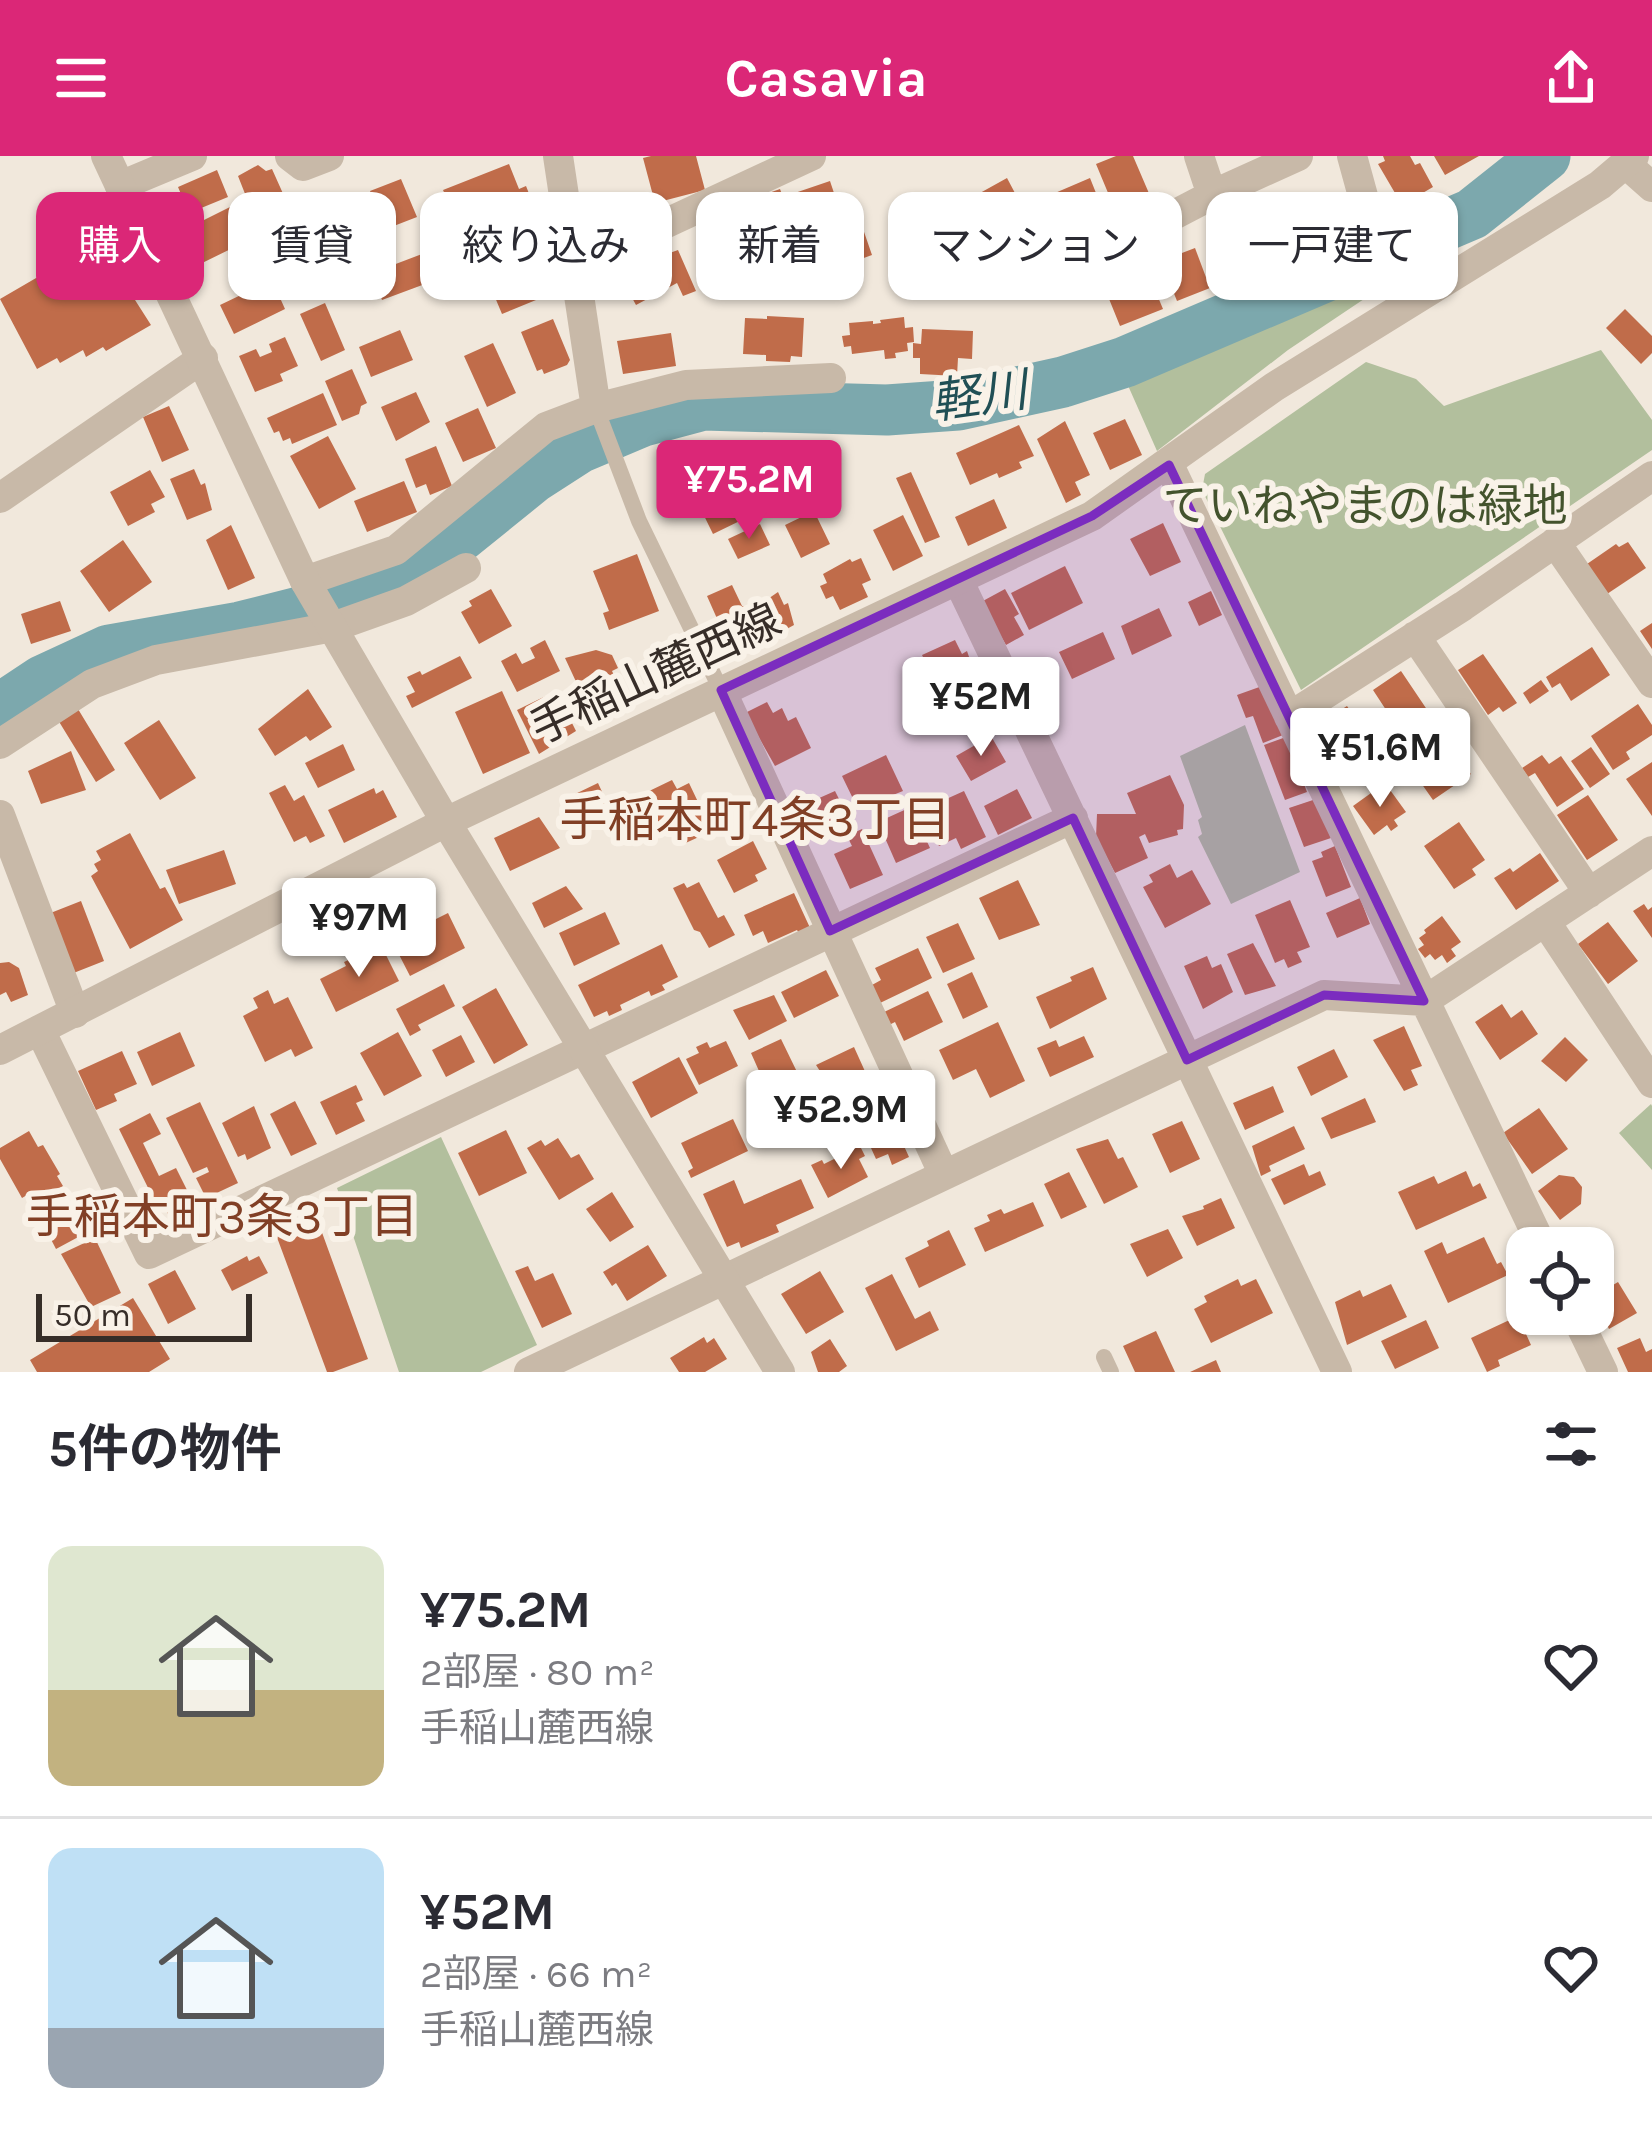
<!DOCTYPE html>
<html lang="ja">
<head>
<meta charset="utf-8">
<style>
  :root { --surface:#fff; --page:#f7f7f7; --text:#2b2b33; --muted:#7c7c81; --line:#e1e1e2; --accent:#db2777 }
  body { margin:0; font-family:Karla,"Noto Sans JP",sans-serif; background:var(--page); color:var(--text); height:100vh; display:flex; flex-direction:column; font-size:45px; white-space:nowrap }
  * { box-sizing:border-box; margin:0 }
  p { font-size:39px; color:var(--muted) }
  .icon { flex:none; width:66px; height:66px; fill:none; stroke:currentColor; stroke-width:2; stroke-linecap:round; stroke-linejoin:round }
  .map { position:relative; height:1216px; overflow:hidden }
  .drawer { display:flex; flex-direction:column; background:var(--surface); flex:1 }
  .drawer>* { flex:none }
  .top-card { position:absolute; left:36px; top:36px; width:1581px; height:108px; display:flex; gap:24px }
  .tools { position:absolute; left:1506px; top:1071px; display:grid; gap:24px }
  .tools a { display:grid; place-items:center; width:108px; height:108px; border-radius:24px; background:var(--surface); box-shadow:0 3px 9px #0004; font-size:60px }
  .scale { position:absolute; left:36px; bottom:30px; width:216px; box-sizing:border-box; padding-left:12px; border:6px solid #362d28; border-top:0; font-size:33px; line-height:42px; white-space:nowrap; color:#362d28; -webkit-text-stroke:9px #f9f2e8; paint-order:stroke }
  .price { position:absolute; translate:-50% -102px; padding:0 27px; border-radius:12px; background:#fff; color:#222; font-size:39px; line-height:78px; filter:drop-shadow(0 3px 6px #0008) }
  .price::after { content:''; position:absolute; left:50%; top:72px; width:36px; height:27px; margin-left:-18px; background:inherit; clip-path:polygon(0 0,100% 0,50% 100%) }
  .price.on { background:var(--accent); color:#fff }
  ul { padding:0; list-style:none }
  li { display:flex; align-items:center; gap:36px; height:300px; padding:0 48px }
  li+li { border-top:3px solid var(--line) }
  li span { display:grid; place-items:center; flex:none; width:336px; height:240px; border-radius:24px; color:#555 }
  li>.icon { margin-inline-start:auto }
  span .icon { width:144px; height:144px; fill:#fffc; stroke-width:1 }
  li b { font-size:51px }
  h2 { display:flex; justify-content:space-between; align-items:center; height:144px; padding:0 48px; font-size:51px }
  .chip { padding:0 42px; border-radius:24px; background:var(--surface); box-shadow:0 3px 9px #0004; font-size:42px; line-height:108px }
  .chip.on { background:var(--accent); color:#fff }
  header { display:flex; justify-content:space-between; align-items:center; height:156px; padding:0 48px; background:var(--accent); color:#fff; font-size:54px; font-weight:700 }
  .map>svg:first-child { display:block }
  .green { fill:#b2bf9d }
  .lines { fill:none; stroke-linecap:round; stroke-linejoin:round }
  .river { stroke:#7ca8ad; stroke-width:51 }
  .building { fill:#c06c4a }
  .service { stroke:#c8b9a8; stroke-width:16 }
  .minor { stroke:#c8b9a8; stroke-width:30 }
  .tertiary { stroke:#c8b9a8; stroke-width:30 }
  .marked { fill:#7b2cbf; fill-opacity:0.2; stroke:#7b2cbf; stroke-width:9; stroke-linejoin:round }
  .labels { text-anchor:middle; stroke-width:12; stroke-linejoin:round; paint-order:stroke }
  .park-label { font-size:45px; fill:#43532d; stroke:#f9f2e8 }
  .street-label { font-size:45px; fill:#362d28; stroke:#f9f2e8 }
  .water-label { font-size:48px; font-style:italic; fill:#204f55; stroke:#f9f2e8 }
  .neighbourhood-label { font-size:48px; fill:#813f25; stroke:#f9f2e8 }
</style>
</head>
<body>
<header><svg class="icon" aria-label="menu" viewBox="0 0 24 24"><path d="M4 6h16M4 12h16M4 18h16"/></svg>Casavia<svg class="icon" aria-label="share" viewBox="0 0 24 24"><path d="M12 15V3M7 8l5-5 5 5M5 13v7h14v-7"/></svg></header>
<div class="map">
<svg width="1652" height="1216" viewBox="0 0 1652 1216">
  <rect width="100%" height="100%" fill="#f1e8dc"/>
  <path class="green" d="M1375,117l5,10 -7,10 -85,57 -131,101 -31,-70z
    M1601,194l51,70v30l-351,240 -99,-200 3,-16 161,-112 50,17 28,27z
    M1245,569l55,147 -69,32 -33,-67 4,-3 -4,-14 4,-3 -22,-61z
    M1651,948l1,2v64l-33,-37z
    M441,981l96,208 -56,27h-82l-62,-184z"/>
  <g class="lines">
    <path class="river" d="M0,553l42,-28 67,-31 131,-23 91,-23 59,-23 45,-24 99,-80 45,-29 64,-27 60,-16 184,5 71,-5 105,-23 62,-20 347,-148 73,-58"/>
  </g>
  <path class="building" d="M651,0h45l9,34 -50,13 -12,-45z
    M1116,0h17l18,42 -35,14 -20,-48z
    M1383,0h27l5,9 5,-2 13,24 -31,18 -24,-41 7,-3z
    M1434,0h45l-34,19z
    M509,8l10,25 7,-3 8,20 -74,29 -3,-7 -11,4 -11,-28 12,-5 -4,-9z
    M258,9l8,6 6,-2 17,38 -16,7 -3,-8 -17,8 -15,-38z
    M217,14l11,27 -39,16 -11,-26z
    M1007,22l25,47 -44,24 -6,-11 -19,11 -15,-27 19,-11 -5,-8z
    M1090,22l12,30 -34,14 -13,-29z
    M401,23l16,38 -31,12 -16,-38z
    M830,25l8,24 15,-5 19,55 -22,8 -9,-27 -25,8 -2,-7 -29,11 -7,-19 -8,3 -5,-15 5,-2 -7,-20 17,-6 3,8z
    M355,43l17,38 -34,15 -17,-38z
    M1341,46l12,28 -33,13 -11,-29z
    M232,50l17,34 -55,27 -16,-34z
    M1293,53l10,25 -35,20 -11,-26z
    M1251,80l12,32 -41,15 -12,-31z
    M510,82l26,62 -34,14 -26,-62z
    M98,86l53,83 -45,26 -3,-4 -17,10 -3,-7 -23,13 -3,-5 -20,11 -37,-70z
    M1195,92l15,40 -33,13 -16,-40z
    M678,94l18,41 -13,5 -6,-13 -41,22 -21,-38 21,-9 3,6z
    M422,98l11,27 -51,19 -10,-27z
    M1132,122l3,6 15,-6 13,31 -43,17 -15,-37z
    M272,124l13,29 -51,25 -14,-29z
    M325,147l20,47 -24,11 -21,-47z
    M1625,153l27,27v17l-11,11 -35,-36z
    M767,160l37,2 -2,39 -11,-1 -1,6 -24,-1v-6l-23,-1 2,-36 22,1z
    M904,161l1,11 8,-1 1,15 -7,1 1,8 -13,2 1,5 -11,1 -1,-9 -32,4 -1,-8 -7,1 -2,-11 8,-1 -1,-12 24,-2v3l8,-1 -1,-3z
    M553,163l17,41 -3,5 -23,9 -2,-5 -5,2 -16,-39z
    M922,173l51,2 -1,28 -14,-1 -1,18 -37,-2v-16h-7v-15l8,1z
    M400,174l13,30 -42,17 -12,-30z
    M671,177l5,33 -53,8 -6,-33z
    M285,181l13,29 -18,8 3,7 -28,11 -16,-36 17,-7 4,8 12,-5 -3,-8z
    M493,187l23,50 -29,14 -23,-51z
    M352,213l15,34 -6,3 -2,8 -17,7 -17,-40z
    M416,236l14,30 -34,19 -15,-34z
    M323,237l14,32 -45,19 -2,-6 -7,3 -4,-10 -5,2 -7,-15z
    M169,250l20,44 -27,12 -19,-45z
    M478,252l18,40 -33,14 -18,-39z
    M1125,263l17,36 -32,15 -17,-37z
    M1065,265l25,54 -15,7 6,13 -15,8 -29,-64z
    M1019,269l15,31 -15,6 3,6 -23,10 -2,-5 -27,12 -14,-32z
    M328,280l28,53 -37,20 -29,-53z
    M783,287l4,8 9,-4 14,30 11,-5 8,18 -43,19 -25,-56z
    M436,290l16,40 -22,9 -4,-11 -10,4 -11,-29z
    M723,307l27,53 -37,18 -26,-53z
    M194,313l7,16 4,-2 7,27 -25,10 -17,-41z
    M150,314l15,27 -14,7 4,8 -27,14 -18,-34z
    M911,316l29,65 -15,6 -29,-65z
    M404,325l13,31 -50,20 -13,-31z
    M994,343l13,29 -39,18 -13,-29z
    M814,355l16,33 -29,14 -16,-33z
    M903,359l20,41 -30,15 -20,-41z
    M1163,367l18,39 -31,14 -20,-37z
    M760,368l10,21 -32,14 -10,-20z
    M231,369l24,53 -27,12 -22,-50z
    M123,384l29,42 -43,30 -29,-41z
    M1628,386l18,26 -39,26 -20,-30 29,-20 3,3z
    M637,398l22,57 -50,19 -6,-17 6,-2 -16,-40z
    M861,402l10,22 -9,4 6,13 -28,13 -7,-14 -7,3 -6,-13 7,-3 -4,-9 27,-15 2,3z
    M1065,410l18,37 -54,27 -18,-37z
    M732,429l10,21 10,4 26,-18 6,13 4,-2 6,22 -44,24 -4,-8 -11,-4 -8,4 -20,-45z
    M491,433l21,37 -33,18 -18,-32 11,-6 -3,-5z
    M1005,433l14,25 -5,3 10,18 -18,10 -25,-43z
    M1211,435l11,24 -23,11 -11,-24z
    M60,445l11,30 -40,13 -10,-30z
    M1159,452l13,28 -40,19 -11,-29z
    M1652,467v26l-12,-18z
    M1103,476l12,27 -43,20 -13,-27z
    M545,484l15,31 -43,21 -16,-31 15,-8 6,11 13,-6 -5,-10z
    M955,484l7,14 5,-3 13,38 -34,16 -24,-50z
    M1592,491l18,28 -39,26 -11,-18 -8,5 -6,-11z
    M596,494l16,5 6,13 -6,3 7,15 -34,15 -20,-43z
    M1483,498l34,49 -14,9 -4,-5 -11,8 -30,-45z
    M460,500l12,22 -60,30 -6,-12 9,-4 -8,-15 13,-6 2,4z
    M1401,515l35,52 -29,19 -34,-52z
    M1541,524l8,11 -19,13 -7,-11z
    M1265,529l18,50 -20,8 -10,-27 -7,2 -9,-23z
    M308,533l24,38 -22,14 -4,-5 -31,20 -17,-27z
    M502,535l28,62 -47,21 -28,-62z
    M556,535l20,40 -37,23 -22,-44z
    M767,546l6,11 9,-5 6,13 8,-4 15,31 -36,18 -30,-53z
    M1638,548l14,21v10l-26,17 4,7 -17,11 -22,-34z
    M1347,550l19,28 -30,20 -19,-29z
    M78,553l37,61 -19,12 -38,-62z
    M159,564l37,58 -36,22 -36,-57z
    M991,580l15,26 -35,19 -15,-25z
    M1286,581l21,55 -22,8 -21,-55z
    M343,588l12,26 -37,18 -13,-25z
    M1452,591l19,27 -38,26 -19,-27z
    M1591,591l19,27 -20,14 -19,-27z
    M71,595l15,39 -45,14 -13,-33z
    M886,599l17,36 -45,18 -16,-33z
    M1542,599l7,9 12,-8 23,33 -27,18 -22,-34 -7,4 -6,-9z
    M1652,606v54l-26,-37z
    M1170,619l14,30 -1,24 -6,1 1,5 -29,8 -4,-9 -6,3 9,21 -33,15 -19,-36 1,-23h39l-9,-21z
    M672,624l5,9 12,-6 19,40 -10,5 3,8 -22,10 -10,-22 -9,4 -17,-34z
    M598,627l16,35 -27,13 -16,-35z
    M1385,627l21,29 -12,8 4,6 -7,5 -4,-6 -13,10 -21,-29z
    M285,629l9,16 10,-6 21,41 -15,7 -4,-7 -12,6 -25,-49z
    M374,632l2,6 7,-4 14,27 -53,26 -16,-33z
    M1017,633l15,29 -34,17 -14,-29z
    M835,635l12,24 -37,16 -12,-32 7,-4 3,8z
    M964,635l22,46 -25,12 -5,-11 -17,8 -17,-36z
    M1588,639l30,45 -31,20 -30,-45z
    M1316,643l15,39 -27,9 -15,-39z
    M911,651l19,41 -34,15 -18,-41z
    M539,661l21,31 -50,23 -16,-33z
    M1459,666l26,38 -13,9 4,6 -22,14 -30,-43z
    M862,673l21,46 -33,14 -16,-35 18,-8 -5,-10z
    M130,677l30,56 5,-2 18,33 -53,29 -39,-73 7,-5 -4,-7 7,-4 -5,-9z
    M753,685l14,28 -12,6 3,6 -24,12 -17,-33z
    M1335,690l16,41 -25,10 -14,-36 11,-4 -2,-5z
    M224,694l12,34 -57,20 -13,-34z
    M1540,697l19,28 -43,29 -22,-32 16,-10 3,4z
    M1170,708l7,14 15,-8 19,34 -46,24 -22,-41 10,-5 -4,-7z
    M1018,724l22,45 -41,15 -20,-42z
    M699,726l19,36 6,-3 11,20 -26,13 -9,-16 -6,-2 -21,-42 11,-5 3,5z
    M566,730l17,23 -39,19 -12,-25z
    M794,737l17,37 -11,5 -3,-5 -29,13 -5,-12 -10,5 -9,-21z
    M1360,742l10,26 -33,14 -11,-25z
    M1290,744l20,47 -13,5 5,10 -14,6 -4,-9 -9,4 -20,-48z
    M81,745l23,60 -33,13 -23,-60z
    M1644,748l4,6 4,-3v31l-19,-27z
    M605,756l15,32 -46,22 -15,-33z
    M448,757l17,35 -55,28 -18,-35z
    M1442,760l19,26 -10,7 5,7 -9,7 -5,-8 -7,5 -5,-6 -5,4 -7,-9 6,-4 -5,-7 7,-5 -2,-3z
    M1608,766l30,39 -30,23 -30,-40z
    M958,767l17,36 -32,14 -17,-36z
    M1253,787l23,43 -31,9 -18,-41z
    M662,788l16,33 -16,8 3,5 -14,6 -2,-5 -29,14 2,5 -13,6 -2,-5 -13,6 -16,-32z
    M918,792l14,30 -52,25 -8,-18 9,-5 -6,-12z
    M383,793l16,32 -63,31 -16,-33 26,-13 -2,-4 11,-5 2,5z
    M1207,800l5,12 9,-4 12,28 -30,17 -19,-43z
    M9,806l10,6 9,27 -17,7 -5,-10 -6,3v-32z
    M1093,811l14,32 -57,30 -14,-32 36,-16 -2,-4z
    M826,814l13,26 -45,22 -13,-26z
    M972,816l16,35 -25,12 -16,-35z
    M444,828l11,22 -37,19 3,5 -11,6 -14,-27z
    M496,832l32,57 -34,19 -32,-57z
    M268,834l6,14 14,-7 25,51 -18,9 -4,-8 -26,13 -22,-46 15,-8 -5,-10z
    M928,835l15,31 -39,19 -9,-19 -6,3 -7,-12z
    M774,839l13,26 -38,19 -16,-30z
    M1502,848l9,14 11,-8 16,24 -38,26 -25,-38z
    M998,866l27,59 -35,17 -14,-29 -23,11 -14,-30z
    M1404,870l18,40 -11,4 7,15 -14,6 -31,-51z
    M180,876l15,34 -43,20 -15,-34z
    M398,876l24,44 -38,20 -24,-43z
    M461,879l14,27 -29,15 -14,-27z
    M1084,880l10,21 -44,20 -13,-29 19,-8 3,7z
    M1565,881l23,23 -22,22 -25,-21z
    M781,883l17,35 -31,15 -16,-36z
    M726,885l12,25 -39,19 -13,-26 13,-6 -3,-6 11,-5 3,6z
    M854,891l14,31 -35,13 -17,-26z
    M1334,893l14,28 -37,19 -14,-29z
    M122,895l15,33 -23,10 3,7 -21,9 -18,-39z
    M679,901l19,36 -47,25 -19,-36z
    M806,926l18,38 -30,15 -7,-13 -5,2 -12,-24z
    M356,929l7,15 -7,3 9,18 -29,14 -16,-33z
    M1273,930l11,26 -39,18 -12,-27z
    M1365,942l11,24 -45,17 -10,-21z
    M295,945l22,43 -26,12 -21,-42z
    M200,946l38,81 -32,15 -10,-20 13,-6 -2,-5 -14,6 -27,-55z
    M884,946l25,55 -17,8 -4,-11 -12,5 -20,-44z
    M254,950l17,42 -24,12 -2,-6 -7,3 -16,-34z
    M1539,952l29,41 -36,25 -29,-41z
    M150,957l11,21 -18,9 16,33 17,-8 18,36 -25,12 -3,-6 -6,2 -41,-83z
    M733,963l15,32 -57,27 -3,-7 5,-3 -12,-25z
    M1182,965l18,38 -30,14 -18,-39z
    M1294,970l11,23 -36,17 2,5 -10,5 -9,-30z
    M506,974l21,43 -48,23 -21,-43z
    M29,975l9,16 5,-2 17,29 -3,2 6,10 -31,17 -5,-8 -5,3 -22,-39v-11z
    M558,982l13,20 8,-4 15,25 -35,21 -32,-52 14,-8 4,6z
    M1108,983l10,20 5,-2 15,30 -34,17 -28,-55z
    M860,990l5,10 -6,3 9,18 -40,21 -17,-33 11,-5 2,4z
    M1304,1008l5,12 11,-5 6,14 -42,20 -13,-26z
    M1466,1015l7,16 7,-4 7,15 -71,32 -18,-38 36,-16 4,8z
    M1069,1016l18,35 -26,12 -17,-35z
    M1559,1019l15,2 8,10 -1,17 -21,16 -22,-29z
    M801,1023l13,29 -38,17 3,7 -38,16 -2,-6 -12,5 -24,-53 31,-14 10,24z
    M612,1036l22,35 -24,15 -24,-33z
    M1221,1042l14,30 -38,18 -15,-30 22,-7 -1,-3z
    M81,1045l14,27 -39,21 -14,-27z
    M1033,1046l11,24 -59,26 -11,-24 16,-7 -3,-6 14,-6 3,5z
    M316,1060l52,143 -35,13h-6l-52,-140z
    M1168,1073l15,29 -36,19 -17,-33z
    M949,1074l17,35 -47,23 -14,-30 24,-12 -2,-5z
    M1484,1081l13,27 4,-2 7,13 -60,28 -24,-52 18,-9 5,12z
    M95,1082l26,55 -30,14 -30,-53z
    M648,1089l19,31 -40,25 -11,-18 -4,3 -9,-14z
    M247,1100l2,5 10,-5 9,17 -36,18 -11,-21z
    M528,1110l7,15 18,-8 19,41 -30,14 -27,-57z
    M175,1114l21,39 -28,15 -20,-40z
    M820,1115l24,41 -38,22 -25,-40z
    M892,1118l23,45 15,-8 9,19 -43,21 -31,-63z
    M1238,1123l3,7 15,-7 17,34 -62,30 -17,-34 13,-7 -3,-6z
    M1618,1126l19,31 -28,16 -16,-32z
    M1391,1128l16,33 -60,28 -12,-43 25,-12 3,7z
    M133,1142l37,61 -21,13h-112l-7,-12z
    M1518,1160l13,29 -33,15 2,6 -13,6 -16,-34z
    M1426,1164l13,28 -44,21 -14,-28z
    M1156,1175l19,41h-40l-12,-26z
    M704,1181l3,6 7,-5 13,21 -22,13h-26l-9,-14z
    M1640,1182l6,14 6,-3v23h-24l-11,-24z
    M830,1183l17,27 -8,6h-21l-7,-20z
    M1216,1204l5,12h-31z"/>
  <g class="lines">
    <path class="service" d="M596,252l43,113 82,169
      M1104,1201l7,15"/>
    <path class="minor" d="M290,0l13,10 26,-10
      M558,0l38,252
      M1199,0l13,39
      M1352,0l14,51 44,94
      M1626,8l26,23
      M120,30l72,-30
      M1099,98l113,-59 86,-39
      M574,110l237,-110
      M1169,309l374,783
      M0,342l203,-140
      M1555,386l97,141
      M305,425l91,-31 150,-123 50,-19 90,-23 145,-7
      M959,426l378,790
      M1415,480l174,257
      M721,534l223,485
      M1289,561l174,-111 189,-130
      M0,588l92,-60 64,-24 177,-33 73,-26 60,-33
      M0,659l75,198
      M1545,765l107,162
      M40,874l109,224 924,-436
      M1575,1158l28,58
      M529,1216l795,-377 100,6 228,-150"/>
    <path class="tertiary" d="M106,0l199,425 141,241 334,550
      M0,894l446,-228 646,-306 182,-129 326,-202 34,-29"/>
  </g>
  <path class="marked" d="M1169,309l255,536 -100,-6 -137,65 -114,-242 -243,113 -109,-241 371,-174z"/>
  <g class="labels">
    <g class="park-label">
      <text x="1365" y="365">ていねやまのは緑地</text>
    </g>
    <g class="street-label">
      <text transform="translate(655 517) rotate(-25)" y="16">手稲山麓西線</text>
    </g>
    <g class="water-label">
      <text transform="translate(979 239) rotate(-8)" y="17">軽川</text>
    </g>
    <g class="neighbourhood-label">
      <text x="755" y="680">手稲本町4条3丁目</text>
      <text x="222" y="1077">手稲本町3条3丁目</text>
    </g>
  </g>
</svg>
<div class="tools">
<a><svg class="icon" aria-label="locate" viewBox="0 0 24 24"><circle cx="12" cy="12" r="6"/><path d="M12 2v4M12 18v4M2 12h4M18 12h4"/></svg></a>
</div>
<div class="scale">50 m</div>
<b class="price on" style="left:749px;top:386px">¥75.2M</b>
<b class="price" style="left:981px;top:603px">¥52M</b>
<b class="price" style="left:1380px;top:654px">¥51.6M</b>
<b class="price" style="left:359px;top:824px">¥97M</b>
<b class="price" style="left:841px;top:1016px">¥52.9M</b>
<div class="top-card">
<a class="chip on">購入</a>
<a class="chip">賃貸</a>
<a class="chip">絞り込み</a>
<a class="chip">新着</a>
<a class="chip">マンション</a>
<a class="chip">一戸建て</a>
</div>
</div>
<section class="drawer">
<h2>5件の物件<svg class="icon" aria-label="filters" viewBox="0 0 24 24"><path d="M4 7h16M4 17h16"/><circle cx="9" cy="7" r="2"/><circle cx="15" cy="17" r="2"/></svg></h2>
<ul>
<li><span style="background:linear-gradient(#dfe7d0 60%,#c2b280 0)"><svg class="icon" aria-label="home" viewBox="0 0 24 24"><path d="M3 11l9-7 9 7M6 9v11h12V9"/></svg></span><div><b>¥75.2M</b><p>2部屋 · 80 m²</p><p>手稲山麓西線</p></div><svg class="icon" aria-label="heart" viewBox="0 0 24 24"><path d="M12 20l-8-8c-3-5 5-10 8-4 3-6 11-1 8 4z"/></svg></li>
<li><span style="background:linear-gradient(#bfe0f5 75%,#9aa5b1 0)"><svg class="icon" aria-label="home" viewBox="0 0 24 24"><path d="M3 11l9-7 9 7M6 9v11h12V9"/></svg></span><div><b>¥52M</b><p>2部屋 · 66 m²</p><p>手稲山麓西線</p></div><svg class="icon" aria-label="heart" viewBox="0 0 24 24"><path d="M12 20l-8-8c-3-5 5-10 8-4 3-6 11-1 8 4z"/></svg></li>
</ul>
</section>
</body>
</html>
